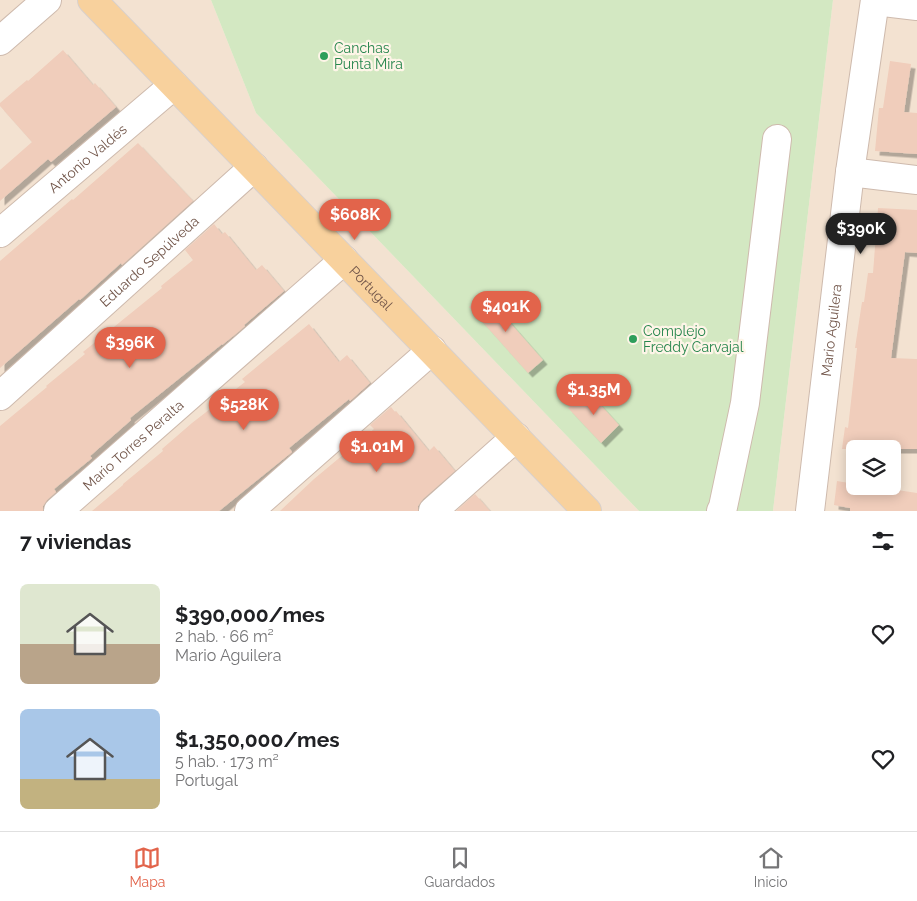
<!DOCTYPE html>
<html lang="es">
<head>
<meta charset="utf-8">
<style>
  :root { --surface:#fff; --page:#f2f2f2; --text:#202124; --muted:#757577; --line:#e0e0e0; --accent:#e2644b }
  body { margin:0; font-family:Raleway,sans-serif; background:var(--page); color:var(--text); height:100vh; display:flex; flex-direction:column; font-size:19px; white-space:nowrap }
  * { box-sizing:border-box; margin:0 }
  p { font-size:16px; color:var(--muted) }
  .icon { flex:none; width:28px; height:28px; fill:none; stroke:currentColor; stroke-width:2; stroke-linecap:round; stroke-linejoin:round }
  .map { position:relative; height:511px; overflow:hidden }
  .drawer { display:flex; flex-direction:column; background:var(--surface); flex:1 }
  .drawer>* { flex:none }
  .controls { position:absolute; left:846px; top:440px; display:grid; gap:10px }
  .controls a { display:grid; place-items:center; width:55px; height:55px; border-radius:8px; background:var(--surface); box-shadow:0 2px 12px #0003; font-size:25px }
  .price { position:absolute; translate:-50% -42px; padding:0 11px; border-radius:18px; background:var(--accent); color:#fff; font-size:16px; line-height:32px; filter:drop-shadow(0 1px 2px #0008) }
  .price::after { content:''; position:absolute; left:50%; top:30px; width:15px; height:11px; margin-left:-8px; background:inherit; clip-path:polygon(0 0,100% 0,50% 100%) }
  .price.selected { background:#222; color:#fff }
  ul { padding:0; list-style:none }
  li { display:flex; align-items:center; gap:15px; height:125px; padding:0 20px }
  li span { display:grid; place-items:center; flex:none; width:140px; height:100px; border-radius:8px; color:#555 }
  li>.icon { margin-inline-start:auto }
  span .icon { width:60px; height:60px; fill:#fffc; stroke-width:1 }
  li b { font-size:21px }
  h2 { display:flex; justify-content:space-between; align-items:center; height:60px; padding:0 20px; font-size:21px }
  .tab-bar { display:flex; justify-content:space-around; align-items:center; height:70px; border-top:1px solid var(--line); background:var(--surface); font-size:14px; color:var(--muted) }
  .tab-bar a { display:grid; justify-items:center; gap:2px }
  .tab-bar .selected { color:var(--accent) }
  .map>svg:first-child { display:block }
  .residential { fill:#f3e2d1; fill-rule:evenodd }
  .green { fill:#d3e8c2 }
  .building { fill:#f0cdbb; filter:url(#shadow) }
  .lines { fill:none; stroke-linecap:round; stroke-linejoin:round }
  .minor-casing { stroke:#cebaad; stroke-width:30 }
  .major-casing { stroke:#d8d0cc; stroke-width:30 }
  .minor { stroke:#fff; stroke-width:28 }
  .major { stroke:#f8d19d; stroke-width:28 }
  .leisure-dot { fill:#2e9e5b; stroke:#fef5e8; stroke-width:2 }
  .labels { text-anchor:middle; stroke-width:4.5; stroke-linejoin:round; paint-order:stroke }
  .leisure-label { font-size:14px; fill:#27864d; stroke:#fef5e8; text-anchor:start }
  .street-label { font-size:14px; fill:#72564a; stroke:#fef5e8 }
</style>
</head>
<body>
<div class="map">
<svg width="917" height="511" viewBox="0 0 917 511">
  <defs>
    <filter id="shadow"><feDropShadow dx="4.5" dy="4.5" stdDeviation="0" flood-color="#0004"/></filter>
  </defs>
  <rect width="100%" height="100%" fill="#fbf0e2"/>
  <path class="residential" d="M0,0h211l45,113 383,398h-639z
    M833,0h84v511h-144zM855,449h37v37h-37z"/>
  <path class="green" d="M211,0h622l-60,511h-134l-383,-398z"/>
  <path class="building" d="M63,50l30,35 2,-2 21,24 -65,55 -3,-3 -48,42v-31l32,-28 -32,-36v-3l27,-23 1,1z
    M890,61l21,3 -7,48 13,1v41l-42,-3 4,-43h4z
    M138,143l55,58 -71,64 -1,-2 -41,37 -1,-1 -79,69v-107l72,-62 1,1z
    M878,208l39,2v43l-12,-1 -14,106 26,1v90h-75l3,-22 3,1 9,-80h-2l7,-46h2l4,-29h5z
    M214,224l8,10 3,-2 31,38 6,-5 22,26 -40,34 1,1 -8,7 -15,12v-1l-92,74 1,2 -41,36 2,2 -38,31 2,3 -9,8 -4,6v5h-43v-85l47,-39 -1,-1 39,-32 -2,-2 79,-64 -1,-2 32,-26 -8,-10z
    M484,293l59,67 -15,13 -59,-66z
    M309,324l30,38 8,-7 23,28 -20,18 -1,-2 -60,49 3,4 -73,59h-127l31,-26v-1l40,-33 -1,-2 30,-26 53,-41 -3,-3z
    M587,390l32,35 -18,18 -33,-35z
    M391,407l4,5 1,-1 33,40 5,-5 21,25 -32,28 -5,7v5h-138l34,-32 60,-50 -4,-4z
    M837,481l18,3v2h16l46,7v18h-67v-3l-16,-3z
    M475,494l15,17h-34z"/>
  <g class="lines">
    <defs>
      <g id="minor">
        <path d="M875,1l42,5"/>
        <path d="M0,41l47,-41"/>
        <path d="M850,172l67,8"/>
        <path id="s1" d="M0,233l174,-148"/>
        <path id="s2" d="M0,396l254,-229"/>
        <path id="s3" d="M58,511l286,-251"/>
        <path d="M249,511l183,-161"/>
        <path d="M433,511l83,-74"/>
        <path d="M721,511l2,-4 22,-104 32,-264"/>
        <path id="s4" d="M810,511l40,-339 25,-172"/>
      </g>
      <g id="major">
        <path id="s5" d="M92,0l495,511"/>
      </g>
    </defs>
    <use href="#minor" class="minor-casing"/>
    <use href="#major" class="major-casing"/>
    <use href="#minor" class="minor"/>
    <use href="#major" class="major"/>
  </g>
  <g class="leisure-dot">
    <circle cx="324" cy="56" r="5"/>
    <circle cx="633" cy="339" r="5"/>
  </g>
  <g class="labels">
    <g class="leisure-label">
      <text x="334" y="53">Canchas<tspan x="334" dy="16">Punta Mira</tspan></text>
      <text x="643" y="336">Complejo<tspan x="643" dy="16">Freddy Carvajal</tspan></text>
    </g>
    <g class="street-label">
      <text dy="5" stroke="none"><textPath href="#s1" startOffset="115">Antonio Valdés</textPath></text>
      <text dy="5" stroke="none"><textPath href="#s2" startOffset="201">Eduardo Sepúlveda</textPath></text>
      <text dy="5" stroke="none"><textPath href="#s5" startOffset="401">Portugal</textPath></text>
      <text dy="5" stroke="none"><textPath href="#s4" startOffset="182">Mario Aguilera</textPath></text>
      <text dy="5" stroke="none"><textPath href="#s3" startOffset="100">Mario Torres Peralta</textPath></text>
    </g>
  </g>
</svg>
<div class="controls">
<a><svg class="icon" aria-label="layers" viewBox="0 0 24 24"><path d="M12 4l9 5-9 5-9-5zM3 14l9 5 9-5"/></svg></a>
</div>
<b class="price" style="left:355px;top:241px">$608K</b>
<b class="price selected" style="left:861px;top:255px">$390K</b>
<b class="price" style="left:506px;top:333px">$401K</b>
<b class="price" style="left:130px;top:369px">$396K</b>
<b class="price" style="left:594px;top:416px">$1.35M</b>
<b class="price" style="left:244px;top:431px">$528K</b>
<b class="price" style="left:377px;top:473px">$1.01M</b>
</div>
<section class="drawer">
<h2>7 viviendas<svg class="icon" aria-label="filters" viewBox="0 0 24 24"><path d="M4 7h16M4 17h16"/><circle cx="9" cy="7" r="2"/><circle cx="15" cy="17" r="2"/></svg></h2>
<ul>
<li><span style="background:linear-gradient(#dfe7d0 60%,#b9a48a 0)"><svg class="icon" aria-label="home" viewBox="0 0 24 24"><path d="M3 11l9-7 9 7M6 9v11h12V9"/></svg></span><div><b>$390,000/mes</b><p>2 hab. · 66 m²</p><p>Mario Aguilera</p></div><svg class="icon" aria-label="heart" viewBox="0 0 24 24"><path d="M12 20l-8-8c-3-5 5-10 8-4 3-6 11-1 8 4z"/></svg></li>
<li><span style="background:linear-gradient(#a9c7e8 70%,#c2b280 0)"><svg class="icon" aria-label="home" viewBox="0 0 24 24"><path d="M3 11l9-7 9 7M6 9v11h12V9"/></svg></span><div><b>$1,350,000/mes</b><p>5 hab. · 173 m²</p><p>Portugal</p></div><svg class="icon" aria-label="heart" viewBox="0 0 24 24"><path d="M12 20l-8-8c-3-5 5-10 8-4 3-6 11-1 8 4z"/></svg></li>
</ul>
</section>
<nav class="tab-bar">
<a class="selected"><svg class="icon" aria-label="map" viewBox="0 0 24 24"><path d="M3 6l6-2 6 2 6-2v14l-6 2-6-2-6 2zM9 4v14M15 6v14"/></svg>Mapa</a>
<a><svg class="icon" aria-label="saved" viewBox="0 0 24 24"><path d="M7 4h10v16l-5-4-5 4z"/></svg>Guardados</a>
<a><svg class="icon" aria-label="home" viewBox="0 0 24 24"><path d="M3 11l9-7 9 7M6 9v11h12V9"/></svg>Inicio</a>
</nav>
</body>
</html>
